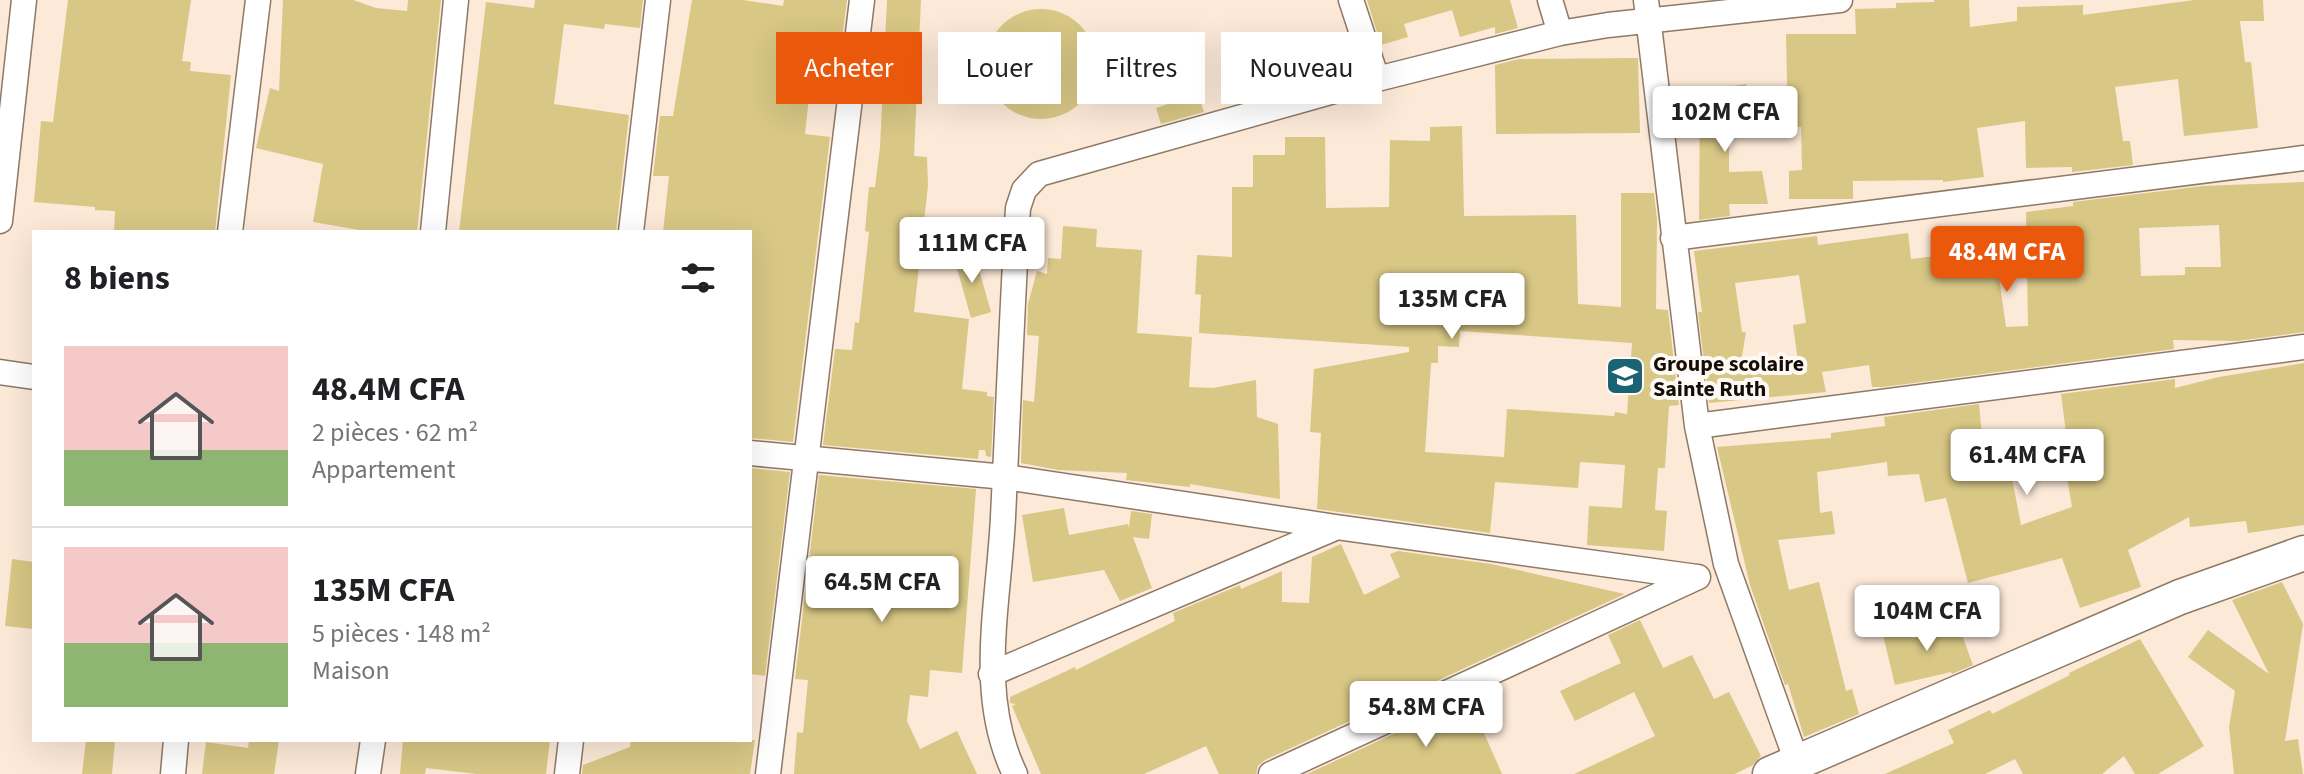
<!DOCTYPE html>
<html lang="fr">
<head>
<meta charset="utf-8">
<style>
  :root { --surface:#fff; --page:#f2f2f2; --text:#202124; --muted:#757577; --line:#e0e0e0; --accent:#ea580c }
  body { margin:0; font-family:"Source Sans 3",sans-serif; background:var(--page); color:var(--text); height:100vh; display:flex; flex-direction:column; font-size:30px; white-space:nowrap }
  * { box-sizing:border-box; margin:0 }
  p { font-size:26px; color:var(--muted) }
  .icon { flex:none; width:44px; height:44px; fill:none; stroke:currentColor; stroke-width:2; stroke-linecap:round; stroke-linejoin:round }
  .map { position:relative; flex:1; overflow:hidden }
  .sheet { position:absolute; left:32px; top:230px; width:720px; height:512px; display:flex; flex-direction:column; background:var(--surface); border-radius:0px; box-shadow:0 8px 32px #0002 }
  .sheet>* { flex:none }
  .banner { position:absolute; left:776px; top:32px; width:760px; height:72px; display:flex; gap:16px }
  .price { position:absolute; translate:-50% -68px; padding:0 18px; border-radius:8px; background:#fff; color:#222; font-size:26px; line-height:52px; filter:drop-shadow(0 2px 4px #0008) }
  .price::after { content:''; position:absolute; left:50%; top:48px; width:24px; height:18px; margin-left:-12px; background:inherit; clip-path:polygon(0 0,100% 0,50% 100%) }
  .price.current { background:var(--accent); color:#fff }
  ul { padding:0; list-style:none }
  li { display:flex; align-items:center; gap:24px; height:200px; padding:0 32px }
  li+li { border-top:2px solid var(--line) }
  li span { display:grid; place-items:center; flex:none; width:224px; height:160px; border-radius:0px; color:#555 }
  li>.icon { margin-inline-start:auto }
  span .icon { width:96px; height:96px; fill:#fffc; stroke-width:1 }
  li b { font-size:34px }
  h2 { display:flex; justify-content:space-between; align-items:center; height:96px; padding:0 32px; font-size:34px }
  .chip { padding:0 28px; border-radius:0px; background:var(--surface); box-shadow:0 8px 32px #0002; font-size:28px; line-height:72px }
  .chip.current { background:var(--accent); color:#fff }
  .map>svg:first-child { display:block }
  .building { fill:#d8c785; fill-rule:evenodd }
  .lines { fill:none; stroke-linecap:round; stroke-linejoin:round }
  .street-casing { stroke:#8e7965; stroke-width:27 }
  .secondary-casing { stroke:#8e7965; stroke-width:37 }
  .street { stroke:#fff; stroke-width:24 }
  .secondary { stroke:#fff; stroke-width:34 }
  .labels { text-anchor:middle; stroke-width:8; stroke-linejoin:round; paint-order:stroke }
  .poi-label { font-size:22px; font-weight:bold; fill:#140c05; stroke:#fef9f5; text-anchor:start }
</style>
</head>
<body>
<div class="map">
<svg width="2304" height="774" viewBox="0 0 2304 774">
  <rect width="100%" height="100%" fill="#fce9d8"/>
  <path class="building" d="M68,0h123l-9,61 9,1 -1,9 41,4 -16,157h-101l1,-21 -20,-1v-3l-61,-5 7,-81 12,1z
    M283,0h70l23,8 31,3 1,-11h33l-24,232h-46l-58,-10 10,-58 -67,-16 14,-60 9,3z
    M535,0h108l-3,28 -35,-4 -1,5 -40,-5 -10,80 75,11 -13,117h-157l27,-230 48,6z
    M692,0h51l40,6 1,-6h63l-7,55 -26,-4 -9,83 25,3 -37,305 -43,-4v-206h-87l6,-56h-16l7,-60h13z
    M887,0h34l-7,156 13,1 1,29 -14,126 55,7 -7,70 25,3v4l7,1 -3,60 -5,-1 -1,-6h-6l-1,9 -155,-14 12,-96 17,1 3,-28 4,1 10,-91 -4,-1 4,-44h6l5,-40z
    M1367,0h143l8,28 -23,6v-7l-35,10 -8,-27 -48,14 4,13 -27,8z
    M1934,0h35l1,27 47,-6v-14l66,-2v10l111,-15h69l1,21h-24l5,41h6l7,66 -74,8 -6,-57 -63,8 8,54h7l3,24 -61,7v-5l-46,1 -1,-47 -48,7 7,49 -41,5v-2l-90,1v18h-64v-28l13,-1 -1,-43h-13l-2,-93h70l-1,-25 41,-1v-5l38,-1z
    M986 64a55 55 0 1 1 110 0a55 55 0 1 1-110 0Z
    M1638,58l2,75 -144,1 -1,-69 24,-6z
    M1746,84l8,43h-25v45l33,-1 6,33h-39l1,12 -31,4 1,-129z
    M1198,94l6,18 -43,12 -5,-16z
    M1462,126l2,90 112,-1 2,89 43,3v-114h33l3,27 -1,89 12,1 11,95 -10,1 -4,62h-7l-3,42 12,1 -3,40 -77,-6 2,-39 33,2 3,-43 -45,-3 -2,26 -83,-6 -5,51 -173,-24 4,-76 -11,-1 4,-63 95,-17v-5l-210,-14 2,-38 -6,-1 2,-39 35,2v-70h21v-32h32v-18h40l1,71 63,-1 1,-67 40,1v-14zM1460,331l172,12 -5,71 -12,-2 -1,4 -107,-7 -3,48 -79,-5 6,-89h7v-17l21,1z
    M2304,182v150l-67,9 -64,-1 1,9 -291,38h-11l-3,-22 -47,7 4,20 -117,11 -11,-91h4l-8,-61 123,-15 1,9 90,-12 3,26 84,-10 11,78 22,-1 -2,-114 47,-6v-4l130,-16zM2219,225l2,42h-36v8l-44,1 -2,-48zM1799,275l7,48 -13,2 5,36 -45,7 -1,-7 -11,1 5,-30h-4l-7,-49z
    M1063,226l34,3 -1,18 46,3 -5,83 55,4 -3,50 24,1 43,-8 1,37 21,7 2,75 -90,-15v3l-64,-7 1,-7 -69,-3 -37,-7 2,-63 11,2 5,-66 -12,-1 1,-31 9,-33 10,3 1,-16 13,1z
    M974,252l17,60 -20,6 -17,-60z
    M2304,363v162l-56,8 -2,-12 -56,6 -1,-10 -61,33 13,37 -61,21 -18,-50 -94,25 -22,-85 -21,4 -6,-28 -31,2 -1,-14 -70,10 3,41 12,-2 3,23 -57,6 11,50 30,-8 27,109 6,-2 7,25 -55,23 -16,-53 -3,1 -35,-100 -33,-138 114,-9v-5l54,-7 -1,-9 95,-13 5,53 23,-5 14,73 51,-18 -10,-58 6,-1 -7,-54 114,-15v9l44,-11z
    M750,468l40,4 -25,204 -15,-2z
    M819,475l157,14 -14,184 -32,-3 -2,27 -18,-2 -3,26 13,28 37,-18 20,43h-183l3,-42 6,1 5,-53 -13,-1z
    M1064,508l5,27 59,-11 1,4 2,-17 21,3 -3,25 -16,-2 19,51 -32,13 -16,-31 -71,12 -11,-67z
    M1341,544l23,51 36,-18 -10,-23 8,-3 93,13 134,30 -360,166 -7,6 -2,8h-37l-13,-28 -62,28h-103l-29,-68 4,-2 -6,-1v-6l65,-30 1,3 99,-49 -2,-8 67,-28 1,4 41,-18v31l27,1 3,-46z
    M12,559l22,3v67l-29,-3z
    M2282,582l21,42 -18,117 13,-2 5,35h-69l-5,-47 6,-36 -47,-34 20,-27 61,44 -37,-74z
    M1640,620l23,48 29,-13 22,44 15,-7 32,64 -8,9 -18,9h-161l81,-38 -21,-44 -59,29 -15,-30 61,-28 -13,-28z
    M1957,621l16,44 -21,9 -1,-2 -56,13 -12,-50 28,-7 2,10z
    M2140,639l64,107 -46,28h-23l-11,-18 -22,18h-79l-8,-15 -30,15h-100l69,-31 -6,-13 42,-20 2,4 78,-39 -1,-2z
    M1469,699l33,75h-195z
    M86,740h29l-3,34h-30z
    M249,740h30l-5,34h-72l4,-32 42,6z
    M403,740h147l-4,34h-69l-51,-6 -1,6h-25z
    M631,740h124l-5,34h-168l1,-9 47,-18z"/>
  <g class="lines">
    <defs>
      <path id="street" d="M1351,0l26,79
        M1550,0l10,33
        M1646,0l51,426 29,138 71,198
        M0,221l24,-221
        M230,232l28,-232
        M433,232l23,-232
        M631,232l27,-232
        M1673,238l631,-80
        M0,372l34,5
        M1697,426l607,-79
        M750,453l255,24 331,50 361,50
        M991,674l344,-146
        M173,774l3,-34
        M368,774l5,-34
        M567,774l4,-34
        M768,774l94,-774
        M1015,774c-39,-80 -16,-171 -12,-257 5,-103 9,-206 15,-309l6,-18 15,-16 338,-95 183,-46 48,-8 232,-25
        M1271,774l427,-197"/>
      <path id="secondary" d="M1770,774l410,-177 124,-44"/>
    </defs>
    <use href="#street" class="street-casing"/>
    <use href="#secondary" class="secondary-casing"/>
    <use href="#street" class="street"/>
    <use href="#secondary" class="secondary"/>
  </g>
  <defs>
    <symbol id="school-square" viewBox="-11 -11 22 22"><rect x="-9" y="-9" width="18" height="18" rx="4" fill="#1b6372" stroke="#fef9f5"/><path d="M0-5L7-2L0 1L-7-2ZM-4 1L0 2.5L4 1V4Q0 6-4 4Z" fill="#fff"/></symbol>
  </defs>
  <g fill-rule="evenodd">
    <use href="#school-square" x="1603" y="354" width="44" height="44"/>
  </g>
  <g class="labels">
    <g class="poi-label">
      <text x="1653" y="371">Groupe scolaire<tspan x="1653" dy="25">Sainte Ruth</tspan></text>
    </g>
  </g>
</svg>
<b class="price" style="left:1725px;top:154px">102M CFA</b>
<b class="price" style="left:972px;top:285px">111M CFA</b>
<b class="price current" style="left:2007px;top:294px">48.4M CFA</b>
<b class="price" style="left:1452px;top:341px">135M CFA</b>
<b class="price" style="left:2027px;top:497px">61.4M CFA</b>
<b class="price" style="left:882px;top:624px">64.5M CFA</b>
<b class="price" style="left:1927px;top:653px">104M CFA</b>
<b class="price" style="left:1426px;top:749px">54.8M CFA</b>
<div class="banner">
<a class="chip current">Acheter</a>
<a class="chip">Louer</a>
<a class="chip">Filtres</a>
<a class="chip">Nouveau</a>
</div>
<section class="sheet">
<h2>8 biens<svg class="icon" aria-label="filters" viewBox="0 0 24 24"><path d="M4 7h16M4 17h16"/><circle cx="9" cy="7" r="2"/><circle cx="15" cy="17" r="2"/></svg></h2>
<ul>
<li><span style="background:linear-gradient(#f6c9c9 65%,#8fb573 0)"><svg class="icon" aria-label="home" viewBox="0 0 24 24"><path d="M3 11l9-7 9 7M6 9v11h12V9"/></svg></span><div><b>48.4M CFA</b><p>2 pièces · 62 m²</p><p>Appartement</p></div></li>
<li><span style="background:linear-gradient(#f6c9c9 60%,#8fb573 0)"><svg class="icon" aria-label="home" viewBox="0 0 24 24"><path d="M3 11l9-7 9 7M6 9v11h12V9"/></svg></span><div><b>135M CFA</b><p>5 pièces · 148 m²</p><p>Maison</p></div></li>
</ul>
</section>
</div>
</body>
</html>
